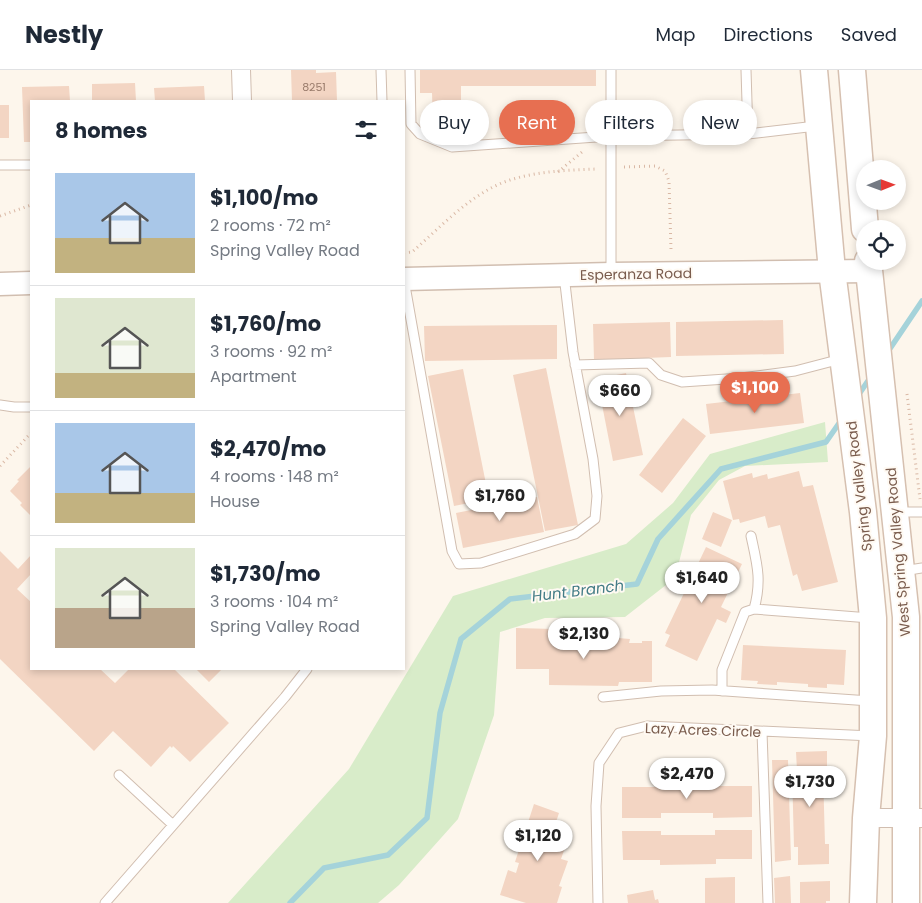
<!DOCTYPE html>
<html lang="en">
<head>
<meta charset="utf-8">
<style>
  :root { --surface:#fff; --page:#f6f6f7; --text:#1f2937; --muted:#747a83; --line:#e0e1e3; --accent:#e76f51 }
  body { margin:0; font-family:Poppins,sans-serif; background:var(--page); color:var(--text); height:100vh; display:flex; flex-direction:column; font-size:19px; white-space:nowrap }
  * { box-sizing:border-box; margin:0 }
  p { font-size:16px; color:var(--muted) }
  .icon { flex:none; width:28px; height:28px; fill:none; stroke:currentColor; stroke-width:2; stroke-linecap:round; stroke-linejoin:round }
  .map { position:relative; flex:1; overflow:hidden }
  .details { position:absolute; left:30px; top:30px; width:375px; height:570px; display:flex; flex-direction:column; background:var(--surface); border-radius:0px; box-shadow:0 2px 8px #0003 }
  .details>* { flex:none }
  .hud { position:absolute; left:420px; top:30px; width:426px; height:45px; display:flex; gap:10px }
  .needle { width:32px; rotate:89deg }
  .controls { position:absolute; left:856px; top:90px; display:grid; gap:10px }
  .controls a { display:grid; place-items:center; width:50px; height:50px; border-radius:50%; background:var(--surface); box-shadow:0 2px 8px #0003; font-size:25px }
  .price { position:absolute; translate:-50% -42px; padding:0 11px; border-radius:18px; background:#fff; color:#222; font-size:16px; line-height:32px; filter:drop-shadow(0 1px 2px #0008) }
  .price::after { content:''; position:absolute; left:50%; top:30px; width:15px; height:11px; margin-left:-8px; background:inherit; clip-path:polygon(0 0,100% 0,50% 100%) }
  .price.on { background:var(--accent); color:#fff }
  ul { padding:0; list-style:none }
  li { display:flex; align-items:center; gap:15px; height:125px; padding:0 25px }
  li+li { border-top:1px solid var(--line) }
  li span { display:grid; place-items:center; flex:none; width:140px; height:100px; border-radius:0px; color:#555 }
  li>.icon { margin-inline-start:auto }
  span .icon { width:60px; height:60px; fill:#fffc; stroke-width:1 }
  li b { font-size:21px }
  h2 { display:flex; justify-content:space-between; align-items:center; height:60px; padding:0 25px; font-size:21px }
  .tag { padding:0 18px; border-radius:22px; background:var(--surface); box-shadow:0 2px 8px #0003; font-size:18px; line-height:45px }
  .tag.on { background:var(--accent); color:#fff }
  header { display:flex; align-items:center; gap:30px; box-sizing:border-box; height:70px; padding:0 25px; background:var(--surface); border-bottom:1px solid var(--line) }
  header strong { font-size:24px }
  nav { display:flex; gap:28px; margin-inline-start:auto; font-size:18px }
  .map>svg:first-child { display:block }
  .green { fill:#d8ecc9 }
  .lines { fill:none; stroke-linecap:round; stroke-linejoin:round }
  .stream { stroke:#a5d3da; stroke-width:5.5 }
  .building { fill:#f3d5c3 }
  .service-casing { stroke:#d1beb0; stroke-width:11 }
  .minor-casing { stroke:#d1beb0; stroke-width:20 }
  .tertiary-casing { stroke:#d1beb0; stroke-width:25 }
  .secondary-casing { stroke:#d6c0b0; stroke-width:29 }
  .path { stroke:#d9b8a5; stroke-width:3; stroke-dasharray:1 4; stroke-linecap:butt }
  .service { stroke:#fff; stroke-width:9 }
  .minor { stroke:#fff; stroke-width:18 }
  .tertiary { stroke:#fff; stroke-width:22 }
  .secondary { stroke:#fff; stroke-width:26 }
  .labels { text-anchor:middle; stroke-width:4; stroke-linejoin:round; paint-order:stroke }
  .number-label { font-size:11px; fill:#987a6a }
  .street-label { font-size:14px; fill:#7a5c4d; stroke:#fffaf3 }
  .water-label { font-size:15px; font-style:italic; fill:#437c86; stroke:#fffaf3 }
</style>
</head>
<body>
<header>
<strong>Nestly</strong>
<nav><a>Map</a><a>Directions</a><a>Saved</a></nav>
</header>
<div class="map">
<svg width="922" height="833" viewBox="0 0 922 833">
  <rect width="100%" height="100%" fill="#fdf6ec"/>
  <path class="green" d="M825,352l3,40 -83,4 -26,14 -28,35 -16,63 -50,39 -80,1 -45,14 -6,83 -36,104 -59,66 -21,18h-150l121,-134 104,-173 173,-52 47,-41 37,-49z"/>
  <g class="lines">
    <path class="stream" d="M887,283l35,-52
      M857,327l15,-22
      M290,833l34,-35 64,-13 39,-37 13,-105 21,-74 49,-40 127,-15 21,-45 63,-70 105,-27 16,-23"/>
  </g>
  <path class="building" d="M291,0h25v3l20,-1 1,29h-45z
    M420,0h176v16h-135v41h-28l-1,-34h-12z
    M135,13l1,18h-44v-17z
    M69,16l1,15h-39v41h-7l-2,-55z
    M204,16l1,15h-50l-1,-13z
    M0,35h9v33h-9z
    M783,250l1,34 -108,2v-34z
    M670,252l1,35 -77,3 -1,-36z
    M557,255v34l-132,2 -1,-35z
    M546,298l32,157 -33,6 -32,-156z
    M463,299l26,130 -35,7 -26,-130z
    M626,303l17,82 -30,6 -16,-82z
    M800,323l4,30 -94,11 -4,-30z
    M683,348l23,18 -44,57 -23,-18z
    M31,396v50l-11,-11 2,-2 -12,-12 9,-10 -2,-1z
    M799,401l4,16 10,-2 25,97 -36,9 -5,-17 -4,2 -13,-51 -12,3 -3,-12 -25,7 -1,-4 -6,1 -10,-39 29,-8 1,5 14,-4 1,5z
    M537,427l7,35 -81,16 -7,-35z
    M713,442l19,8 -11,27 -19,-8z
    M706,477l36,17 -21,43 10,5 -5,11 -9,-4 -20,42 -32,-15 5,-11 -5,-2z
    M0,481l18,18 13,-14v19l-14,15 14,13v67h69l15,14 14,-14h45l55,54 -39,39 -17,-16 -1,2 -2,-2 -19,21 -38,-36 -19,20 -94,-92z
    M516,558l38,1v15l56,1v-4h8v-3l12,1 -1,4h13v-2h10v41h-33l-1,4 -69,-1v-16h-33z
    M743,575l103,5 -2,35 -17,-1v4l-19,-1v-3l-31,-2v3l-20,-1 1,-3 -17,-1z
    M196,599h26l-13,13z
    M827,681v21h-4l2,72h4v20l-31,1v-18h-4l-2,-77h5l-1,-18z
    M772,690h16l3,100 -16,2z
    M715,712v4h37v31l-39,1v-5h-52v5h-39v-31h37v-4z
    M534,734l25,9 -8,24 16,5 -6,17 7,2 -9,25 3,1 -5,16h-31l-26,-8 8,-25 8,3 3,-10 -4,-1z
    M715,760h37v29h-36v5l-56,1v-5h-37l-1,-29h39v4h54z
    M790,806l1,27h-16l-1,-25z
    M735,807v26h-30v-25z
    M830,811v20h-4v2h-26v-21z
    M653,820l2,10 3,-1 1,4h-31l-1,-8z"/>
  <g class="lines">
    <defs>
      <path id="service" d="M381,0l1,31
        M410,0l1,54 9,10 32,13 159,-11 137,-2
        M746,0l2,64 68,-8
        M0,95h31
        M611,204v-204
        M404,210l48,271 7,13 22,-1 94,-29 20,-15 2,-23 -4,-37 -20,-107 -9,-77
        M575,295l74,-2 12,12 21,7 59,-4 54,-7 46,-12
        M0,335l14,2h17
        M897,442h25
        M751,466c6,28 11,44 3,73
        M903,501l19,-3
        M722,621v-21l23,-58 9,-3 116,9
        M603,627l58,-6 51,-1 158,11
        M762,662l6,171
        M119,705l54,50
        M105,833l180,-206 22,-28
        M598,833l-2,-97 3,-43 20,-30 28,-7 225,10"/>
      <path id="minor" d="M241,0l1,31
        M866,748h56"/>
      <path id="tertiary" d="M404,209l207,-5 257,-3
        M0,214l31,-1"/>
      <path id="secondary" d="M814,0l18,201 31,241 10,106v118l-7,82 -3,85
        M852,0l13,159
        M868,191l38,356v286"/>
    </defs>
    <use href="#service" class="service-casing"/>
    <use href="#minor" class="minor-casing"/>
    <use href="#tertiary" class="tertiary-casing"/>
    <use href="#secondary" class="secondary-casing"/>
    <path class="path" d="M624,97l31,-1 10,5 4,10 2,69
      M558,102l24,-20
      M0,146l31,-11
      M404,183l8,-1c29,-25 60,-60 98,-72 28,-9 59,-10 88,-11
      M907,324l13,105
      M0,396l31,-33"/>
    <use href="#service" class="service"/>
    <use href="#minor" class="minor"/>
    <use href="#tertiary" class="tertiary"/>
    <use href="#secondary" class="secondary"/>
  </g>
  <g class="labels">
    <g class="number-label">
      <text x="314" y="21">8251</text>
    </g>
    <g class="street-label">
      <text transform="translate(636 204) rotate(-1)" y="5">Esperanza Road</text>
      <text transform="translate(859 416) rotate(-97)" y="5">Spring Valley Road</text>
      <text transform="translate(898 482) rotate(-95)" y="5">West Spring Valley Road</text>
      <text transform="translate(703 660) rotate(2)" y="5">Lazy Acres Circle</text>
    </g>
    <g class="water-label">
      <text transform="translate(578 521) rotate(-7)" y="5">Hunt Branch</text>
    </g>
  </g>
</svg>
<div class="controls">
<a><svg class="needle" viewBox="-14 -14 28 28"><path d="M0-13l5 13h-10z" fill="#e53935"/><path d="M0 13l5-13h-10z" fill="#747a83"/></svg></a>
<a><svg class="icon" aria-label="locate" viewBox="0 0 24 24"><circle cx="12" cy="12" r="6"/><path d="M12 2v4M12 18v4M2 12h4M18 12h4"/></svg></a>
</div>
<b class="price on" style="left:755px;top:344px">$1,100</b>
<b class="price" style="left:620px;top:347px">$660</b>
<b class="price" style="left:500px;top:452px">$1,760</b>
<b class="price" style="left:702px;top:534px">$1,640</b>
<b class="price" style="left:584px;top:590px">$2,130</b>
<b class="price" style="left:687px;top:730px">$2,470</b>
<b class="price" style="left:810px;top:738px">$1,730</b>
<b class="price" style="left:538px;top:792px">$1,120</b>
<div class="hud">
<a class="tag">Buy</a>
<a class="tag on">Rent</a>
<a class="tag">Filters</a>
<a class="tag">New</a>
</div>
<section class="details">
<h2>8 homes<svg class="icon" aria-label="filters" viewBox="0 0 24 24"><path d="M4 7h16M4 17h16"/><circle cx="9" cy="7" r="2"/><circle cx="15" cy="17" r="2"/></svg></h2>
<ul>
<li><span style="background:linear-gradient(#a9c7e8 65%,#c2b280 0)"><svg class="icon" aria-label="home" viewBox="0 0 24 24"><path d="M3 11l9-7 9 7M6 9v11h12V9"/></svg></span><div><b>$1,100/mo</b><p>2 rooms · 72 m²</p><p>Spring Valley Road</p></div></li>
<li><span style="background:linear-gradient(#dfe7d0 75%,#c2b280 0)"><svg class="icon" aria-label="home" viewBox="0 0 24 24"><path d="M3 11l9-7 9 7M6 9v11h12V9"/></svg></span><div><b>$1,760/mo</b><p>3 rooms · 92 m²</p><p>Apartment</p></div></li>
<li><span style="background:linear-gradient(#a9c7e8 70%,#c2b280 0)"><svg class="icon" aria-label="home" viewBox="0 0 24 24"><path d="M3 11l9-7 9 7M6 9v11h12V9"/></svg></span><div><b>$2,470/mo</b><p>4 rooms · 148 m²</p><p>House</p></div></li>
<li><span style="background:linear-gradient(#dfe7d0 60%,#b9a48a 0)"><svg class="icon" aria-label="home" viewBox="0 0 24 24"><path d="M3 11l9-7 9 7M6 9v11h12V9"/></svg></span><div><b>$1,730/mo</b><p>3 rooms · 104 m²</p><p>Spring Valley Road</p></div></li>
</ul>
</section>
</div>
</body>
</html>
